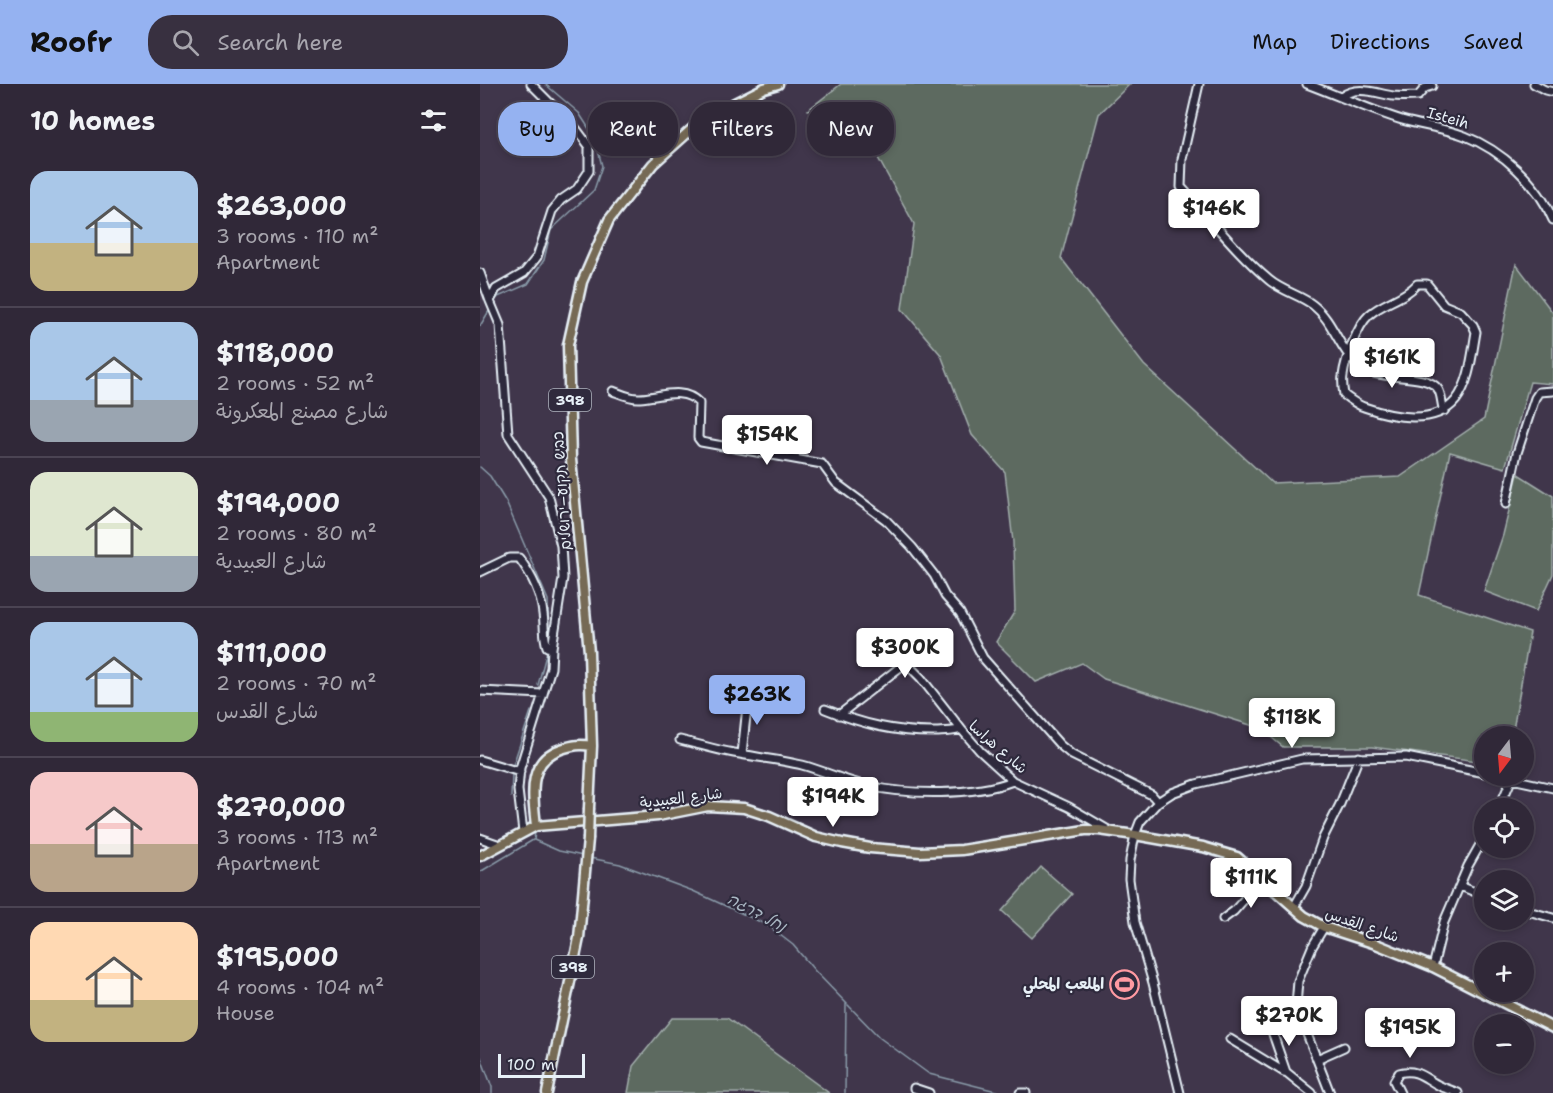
<!DOCTYPE html>
<html lang="en">
<head>
<meta charset="utf-8">
<style>
  :root { --surface:#302838; --page:#383040; --text:#f1f3f6; --muted:#a8a6ae; --line:#4b4453; --accent:#95b2f1 }
  body { margin:0; font-family:"Shantell Sans","Playpen Sans Arabic","Playpen Sans Hebrew",sans-serif; background:var(--page); color:var(--text); height:100vh; display:flex; flex-direction:column; font-size:22px; white-space:nowrap }
  * { box-sizing:border-box; margin:0 }
  p { font-size:20px; color:var(--muted) }
  .icon { flex:none; width:33px; height:33px; fill:none; stroke:currentColor; stroke-width:2; stroke-linecap:round; stroke-linejoin:round }
  .map { position:relative; flex:1; overflow:hidden }
  .details { display:flex; flex-direction:column; background:var(--surface); width:480px }
  .details>* { flex:none }
  .guide { position:absolute; left:18px; top:18px; width:570px; height:54px; display:flex; gap:12px }
  .needle { width:39px; rotate:196deg }
  .tools { position:absolute; left:994px; top:642px; display:grid; gap:12px }
  .tools a { display:grid; place-items:center; width:60px; height:60px; border-radius:50%; background:var(--surface); box-shadow:0 3px 9px #0003,0 0 0 2px var(--line); font-size:30px }
  .scale { position:absolute; left:18px; bottom:15px; width:87px; box-sizing:border-box; padding-left:6px; border:3px solid #e8f1f8; border-top:0; font-size:16px; line-height:21px; white-space:nowrap; color:#e8f1f8; -webkit-text-stroke:4px #2f2a3d; paint-order:stroke }
  .price { position:absolute; translate:-50% -51px; padding:0 14px; border-radius:6px; background:#fff; color:#222; font-size:20px; line-height:39px; filter:drop-shadow(0 2px 3px #0008) }
  .price::after { content:''; position:absolute; left:50%; top:36px; width:18px; height:14px; margin-left:-9px; background:inherit; clip-path:polygon(0 0,100% 0,50% 100%) }
  .price.active { background:var(--accent); color:#111 }
  ul { padding:0; list-style:none }
  li { display:flex; align-items:center; gap:18px; height:150px; padding:0 30px }
  li+li { border-top:2px solid var(--line) }
  li span { display:grid; place-items:center; flex:none; width:168px; height:120px; border-radius:18px; color:#555 }
  li>.icon { margin-inline-start:auto }
  span .icon { width:72px; height:72px; fill:#fffc; stroke-width:1 }
  li b { font-size:26px }
  h2 { display:flex; justify-content:space-between; align-items:center; height:72px; padding:0 30px; font-size:26px }
  .pill { padding:0 21px; border-radius:24px; background:var(--surface); box-shadow:0 3px 9px #0003,0 0 0 2px var(--line); font-size:21px; line-height:54px }
  .pill.active { background:var(--accent); color:#111 }
  header { display:flex; align-items:center; gap:36px; box-sizing:border-box; height:84px; padding:0 30px; background:var(--accent); color:#111 }
  header strong { font-size:28px }
  nav { display:flex; gap:33px; margin-inline-start:auto; font-size:21px }
  .search { width:420px; height:54px; background:var(--page); display:flex; align-items:center; gap:15px; box-sizing:border-box; padding:0 21px; border-radius:24px; color:var(--muted); font-size:22px }
  main { display:flex; flex:1; min-height:0 }
  .map>svg:first-child { display:block }
  .green { fill:#5d6a60; stroke:#a2aeac; stroke-width:1.5 }
  .lines { fill:none; stroke-linecap:round; stroke-linejoin:round }
  .stream { stroke:#8a9caa; stroke-width:1.5 }
  .minor-casing { stroke:#e8f1f8; stroke-width:11 }
  .major-casing { stroke:#e8f1f8; stroke-width:13 }
  .minor { stroke:#2f2a3d; stroke-width:7 }
  .major { stroke:#766a54; stroke-width:8 }
  .major-bridge-casing { stroke:#e8f1f8; stroke-width:13; stroke-linecap:butt }
  .major-bridge { stroke:#766a54; stroke-width:8 }
  .labels { text-anchor:middle; stroke-width:4.5; stroke-linejoin:round; paint-order:stroke }
  .shield { fill:#2f2a3d; stroke:#b0b5c0; stroke-width:1.5 }
  .shield-label { font-size:14px; font-weight:bold; fill:#e8f1f8 }
  .street-label { font-size:15px; fill:#e8f1f8; stroke:#2f2a3d }
  .poi-label { font-size:15px; font-weight:bold; fill:#e8f1f8; stroke:#2f2a3d; text-anchor:end }
  .water-label { font-size:16px; font-style:italic; fill:#aab8c4; stroke:#2f2a3d }
</style>
</head>
<body>
<header>
<strong>Roofr</strong>
<div class="search"><svg class="icon" aria-label="search" viewBox="0 0 24 24"><circle cx="10" cy="10" r="6"/><path d="M15 15l6 6"/></svg>Search here</div>
<nav><a>Map</a><a>Directions</a><a>Saved</a></nav>
</header>
<main>
<section class="details">
<h2>10 homes<svg class="icon" aria-label="filters" viewBox="0 0 24 24"><path d="M4 7h16M4 17h16"/><circle cx="9" cy="7" r="2"/><circle cx="15" cy="17" r="2"/></svg></h2>
<ul>
<li><span style="background:linear-gradient(#a9c7e8 60%,#c2b280 0)"><svg class="icon" aria-label="home" viewBox="0 0 24 24"><path d="M3 11l9-7 9 7M6 9v11h12V9"/></svg></span><div><b>$263,000</b><p>3 rooms · 110 m²</p><p>Apartment</p></div></li>
<li><span style="background:linear-gradient(#a9c7e8 65%,#9aa5b1 0)"><svg class="icon" aria-label="home" viewBox="0 0 24 24"><path d="M3 11l9-7 9 7M6 9v11h12V9"/></svg></span><div><b>$118,000</b><p>2 rooms · 52 m²</p><p>شارع مصنع المعكرونة</p></div></li>
<li><span style="background:linear-gradient(#dfe7d0 70%,#9aa5b1 0)"><svg class="icon" aria-label="home" viewBox="0 0 24 24"><path d="M3 11l9-7 9 7M6 9v11h12V9"/></svg></span><div><b>$194,000</b><p>2 rooms · 80 m²</p><p>شارع العبيدية</p></div></li>
<li><span style="background:linear-gradient(#a9c7e8 75%,#8fb573 0)"><svg class="icon" aria-label="home" viewBox="0 0 24 24"><path d="M3 11l9-7 9 7M6 9v11h12V9"/></svg></span><div><b>$111,000</b><p>2 rooms · 70 m²</p><p>شارع القدس</p></div></li>
<li><span style="background:linear-gradient(#f6c9c9 60%,#b9a48a 0)"><svg class="icon" aria-label="home" viewBox="0 0 24 24"><path d="M3 11l9-7 9 7M6 9v11h12V9"/></svg></span><div><b>$270,000</b><p>3 rooms · 113 m²</p><p>Apartment</p></div></li>
<li><span style="background:linear-gradient(#ffd9b3 65%,#c2b280 0)"><svg class="icon" aria-label="home" viewBox="0 0 24 24"><path d="M3 11l9-7 9 7M6 9v11h12V9"/></svg></span><div><b>$195,000</b><p>4 rooms · 104 m²</p><p>House</p></div></li>
</ul>
</section>
<div class="map">
<svg width="1073" height="1009" viewBox="0 0 1073 1009">
  <rect width="100%" height="100%" fill="#40364b"/>
  <filter id="ink" filterUnits="userSpaceOnUse"><feTurbulence type="fractalNoise" baseFrequency=".0167" numOctaves="2"/><feDisplacementMap in="SourceGraphic" scale="12" xChannelSelector="R" yChannelSelector="G"/><feConvolveMatrix kernelMatrix="1 2 1 2 8 2 1 2 1" color-interpolation-filters="sRGB"/></filter>
  <g filter="url(#ink)">
    <path class="green" d="M361,0h289l-31,30 -38,144 83,107 128,118 128,-6 84,-58 32,-155 37,49v71l-23,-2 -25,86 -55,-16 -31,143 111,37 -18,104h-27v26l-113,-15h-89l-23,-19 -156,-49 -22,-16 -46,19 -40,-40 19,-31 -2,-69 -8,-70 -33,-37 -31,-80 -39,-46 12,-85 -42,-77 -64,-37z
      M1038,390l35,22v78l-17,37 -52,-20 19,-56z
      M561,783l31,27 -40,44 -30,-27z
      M192,934h55l102,75h-201l5,-27z"/>
    <g class="lines">
      <path class="stream" d="M15,217l3,-4 30,-13 16,-24 7,-30 43,-40 8,-24 -7,-28 -16,-25 -34,-29
        M0,242l9,-15
        M0,383l10,9 16,26 42,98 1,40
        M58,601l9,-34
        M33,681l18,-54
        M31,713l1,-23
        M55,748l-1,8 25,11 24,5
        M110,774l30,6 73,27 74,34 26,20 22,26 65,67 49,36 75,19
        M0,788l53,-32
        M0,971l12,32v6
        M365,1009l1,-89"/>
      <defs>
        <path id="minor" d="M51,0l46,46 12,16v25l-12,18 -16,11 -9,11 -15,46 -13,16 -28,16 -6,12 10,24 8,109 41,63 12,49 2,32 -11,70
          M719,0l-17,75 -1,28c29,31 56,66 88,93 13,11 31,15 44,25 23,18 26,49 51,64 19,12 62,3 74,20 4,6 3,15 6,22
          M827,0c32,12 63,26 95,36 21,6 43,8 63,16 36,14 73,47 88,84
          M1054,0l11,6 8,2
          M861,13c16,-12 34,-4 52,-1 9,1 17,0 25,0l7,-8 7,-2
          M0,189l10,28
          M937,200h10l17,21 17,7 12,13 3,7c-4,22 -6,50 -20,68 -21,26 -64,17 -92,7 -7,-2 -14,-8 -20,-12 -1,-6 -2,-13 -1,-19 2,-16 14,-50 26,-61 14,-13 35,-16 48,-31z
          M133,307c8,3 18,8 27,7 20,-1 43,-12 59,5l-1,35 3,4 121,22 14,19 50,37 26,27 22,28 11,21 15,17 23,45 77,87 12,10 80,40 6,7
          M1026,420l11,-51 18,-55 4,-6 14,-1
          M0,488l29,-14h10c12,16 22,35 24,56 2,12 0,21 4,33l5,1 -1,20 -31,100 -2,22 5,42
          M410,565l14,15
          M0,607l63,3
          M345,625c37,15 72,24 113,23 8,-1 16,0 23,-3l19,22 33,30 56,26 41,24
          M359,631l65,-51h3l14,14 40,51
          M200,656c18,4 36,10 54,13 22,4 46,7 68,12 22,6 43,16 66,21 41,9 105,10 145,-5
          M262,670l6,-57
          M0,676l40,12
          M1018,692l55,12
          M1019,724l13,-30
          M0,754l20,7
          M980,802l25,10
          M814,823l12,-21 17,-48 17,-34 19,-47
          M1044,826l29,8
          M743,835l11,-8 28,-32
          M844,843l-12,20 -14,34 -2,25 34,87
          M953,883l11,-45 24,-56 17,-30
          M783,921l23,67 26,21
          M750,955l54,33
          M837,975l27,-12
          M434,1004l15,5
          M540,1009h6
          M700,1009l-27,-110 -18,-61 -6,-43 1,-19 5,-25 5,-13 18,-20 14,-9 24,-9 106,-25 104,-2 79,16
          M920,1009l-6,-12 5,-8c19,-5 26,6 41,13 6,3 12,4 18,7"/>
        <path id="major" d="M109,724l3,-62 -3,-94 -18,-193 -3,-114 14,-63 27,-62 44,-56 50,-45 61,-31 14,-4
          M56,742c-3,-29 -10,-65 25,-77 12,-4 19,-5 31,-3
          M0,772l56,-30 122,-10 50,-10 36,2 25,8 47,21 26,6 28,5 50,4 42,-2 123,-20h14l36,5 68,12 34,10 67,59 20,11 52,17 57,23 120,61
          M67,1009l32,-155 9,-99"/>
      </defs>
      <use href="#minor" class="minor-casing"/>
      <use href="#major" class="major-casing"/>
      <use href="#minor" class="minor"/>
      <use href="#major" class="major"/>
      <defs>
        <path id="major-bridge" d="M108,755l1,-31"/>
      </defs>
      <use href="#major-bridge" class="major-bridge-casing"/>
      <use href="#major-bridge" class="major-bridge"/>
    </g>
  </g>
  <defs>
    <symbol id="stadium-ring" viewBox="-11 -11 22 22"><circle r="9.5" fill="#2f2a3d" stroke="#ff9aa2" stroke-width="1.5"/><path d="M0-5a6.5 5 0 1 0 0 10a6.5 5 0 1 0 0-10ZM-3.5-1.8h7v3.6h-7Z" fill="#ff9aa2"/></symbol>
  </defs>
  <g fill-rule="evenodd">
    <use href="#stadium-ring" x="628" y="884" width="33" height="33"/>
  </g>
  <g class="labels">
    <g class="shield">
      <rect x="69" y="305" width="42" height="22" rx="4.5"/>
      <rect x="72" y="872" width="42" height="22" rx="4.5"/>
    </g>
    <g class="shield-label">
      <text x="90" y="321">398</text>
      <text x="93" y="888">398</text>
    </g>
    <g class="street-label">
      <text transform="translate(968 34) rotate(16)" y="5">Isteih</text>
      <text transform="translate(82 407) rotate(-94)" y="5">כביש תקוע–ירושלים</text>
      <text transform="translate(518 663) rotate(41)" y="5">شارع هراسا</text>
      <text transform="translate(201 714) rotate(-7)" y="5">شارع العبيدية</text>
      <text transform="translate(882 841) rotate(19)" y="5">شارع القدس</text>
    </g>
    <g class="poi-label">
      <text x="624" y="905">الملعب المحلي</text>
    </g>
    <g class="water-label">
      <text transform="translate(277 828) rotate(28)" y="6">נחל דרגה</text>
    </g>
  </g>
</svg>
<div class="tools">
<a><svg class="needle" viewBox="-14 -14 28 28"><path d="M0-13l5 13h-10z" fill="#e53935"/><path d="M0 13l5-13h-10z" fill="#a8a6ae"/></svg></a>
<a><svg class="icon" aria-label="locate" viewBox="0 0 24 24"><circle cx="12" cy="12" r="6"/><path d="M12 2v4M12 18v4M2 12h4M18 12h4"/></svg></a>
<a><svg class="icon" aria-label="layers" viewBox="0 0 24 24"><path d="M12 4l9 5-9 5-9-5zM3 14l9 5 9-5"/></svg></a>
<a>+</a>
<a>−</a>
</div>
<div class="scale">100 m</div>
<b class="price" style="left:734px;top:156px">$146K</b>
<b class="price" style="left:912px;top:305px">$161K</b>
<b class="price" style="left:287px;top:382px">$154K</b>
<b class="price" style="left:425px;top:595px">$300K</b>
<b class="price active" style="left:277px;top:642px">$263K</b>
<b class="price" style="left:812px;top:665px">$118K</b>
<b class="price" style="left:353px;top:744px">$194K</b>
<b class="price" style="left:771px;top:825px">$111K</b>
<b class="price" style="left:809px;top:963px">$270K</b>
<b class="price" style="left:930px;top:975px">$195K</b>
<div class="guide">
<a class="pill active">Buy</a>
<a class="pill">Rent</a>
<a class="pill">Filters</a>
<a class="pill">New</a>
</div>
</div>
</main>
</body>
</html>
